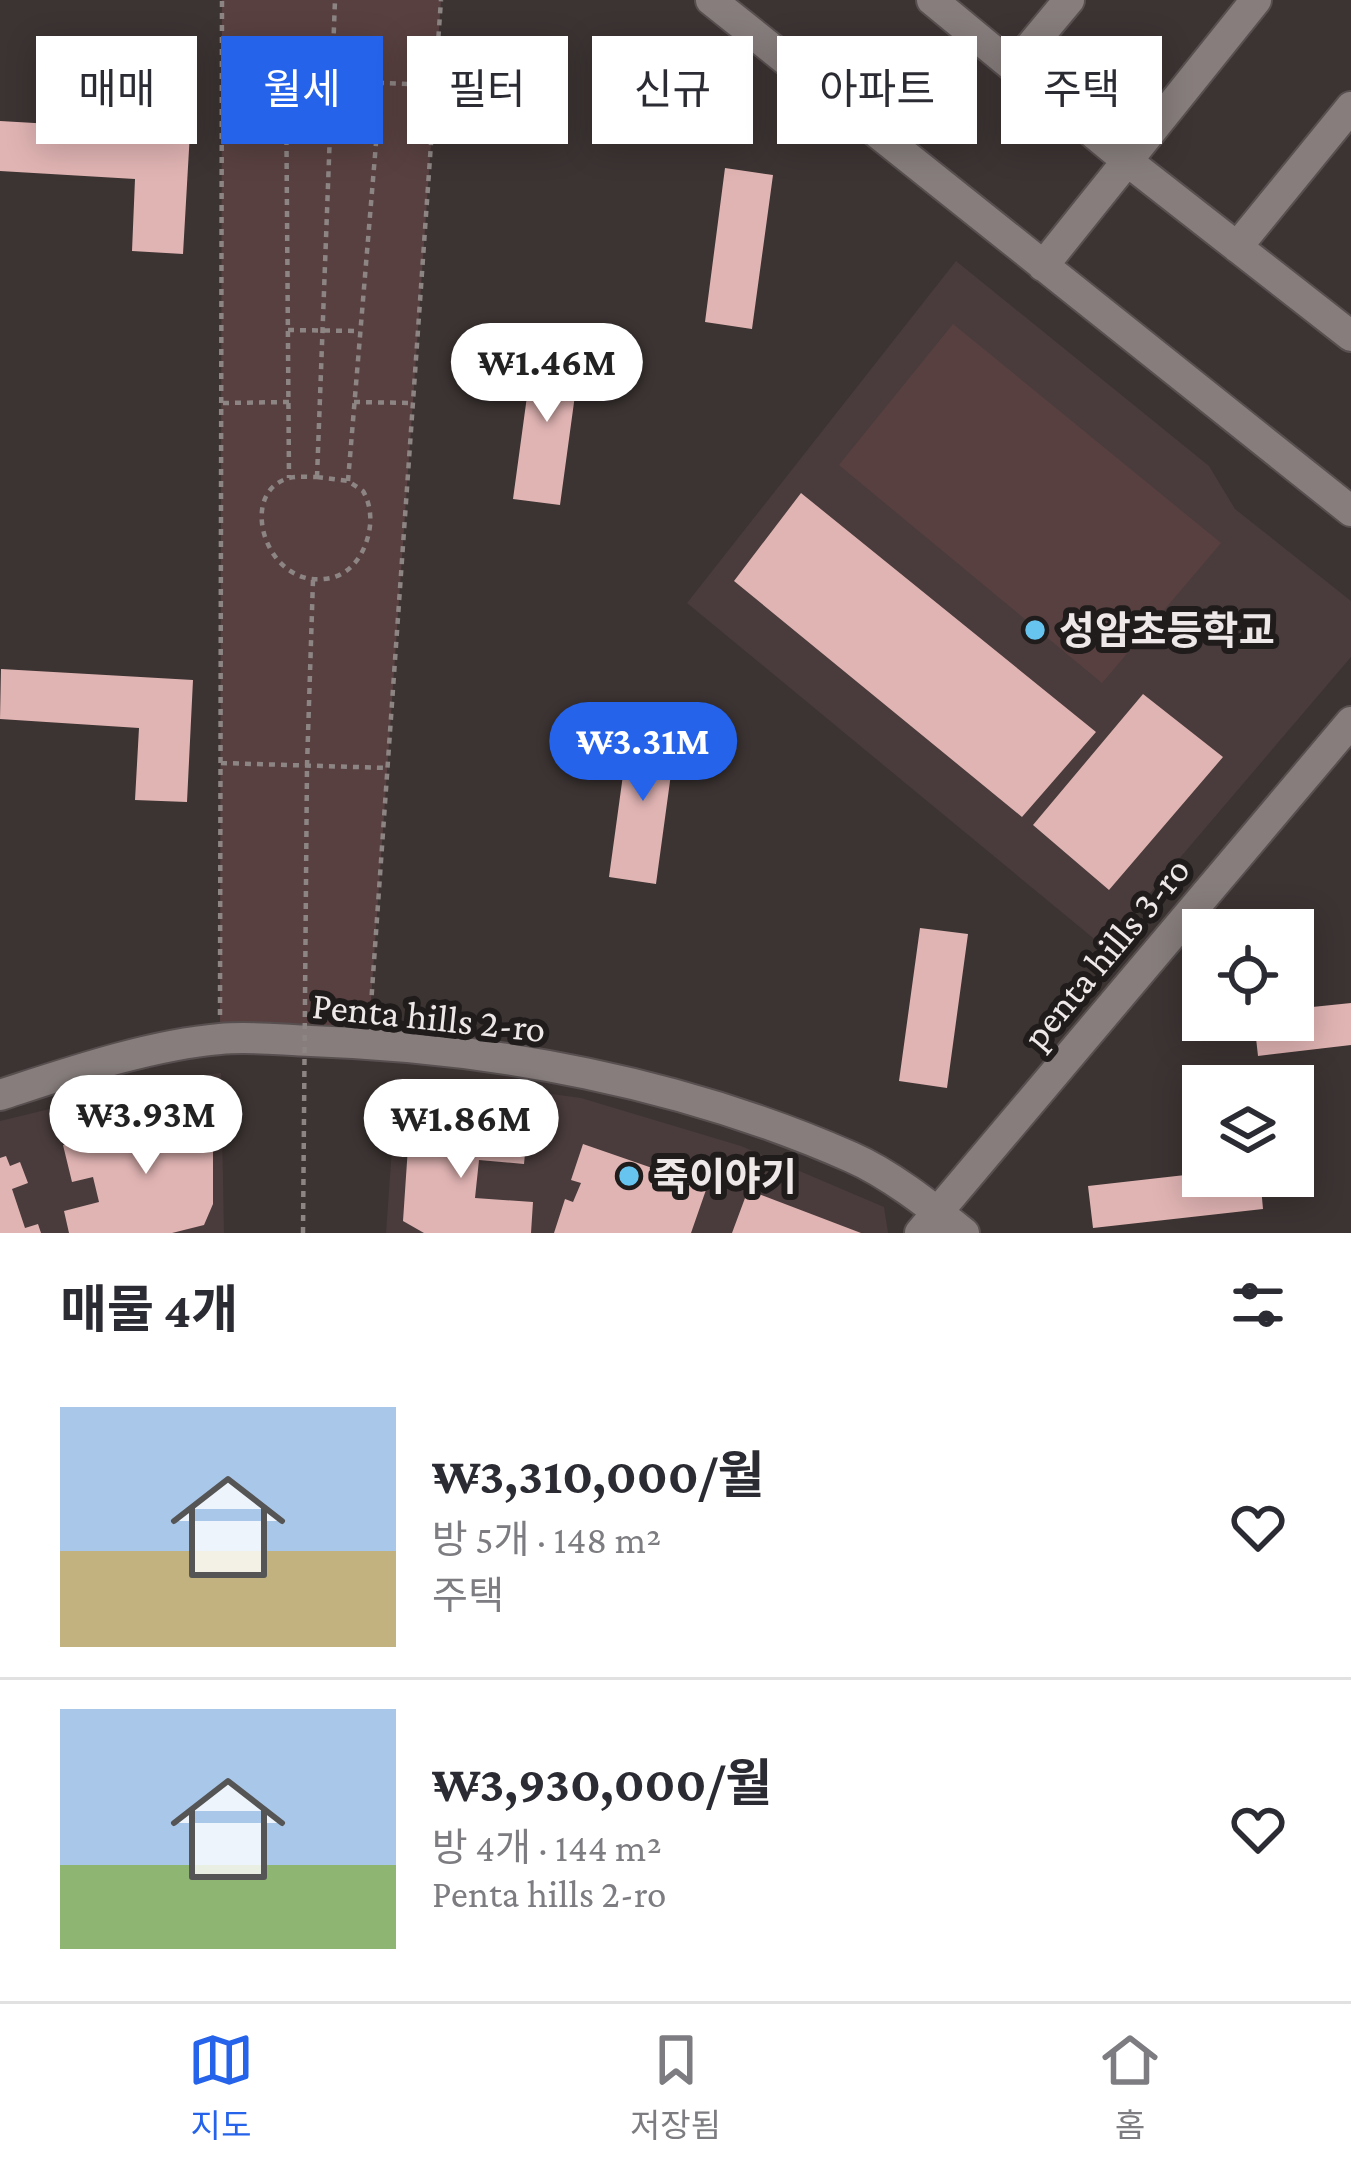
<!DOCTYPE html>
<html lang="ko">
<head>
<meta charset="utf-8">
<style>
  :root { --surface:#fff; --page:#f7f7f7; --text:#2b2b33; --muted:#7c7c81; --line:#e1e1e2; --accent:#2563eb }
  body { margin:0; font-family:"Crimson Pro","Noto Sans KR",serif; background:var(--page); color:var(--text); height:100vh; display:flex; flex-direction:column; font-size:45px; white-space:nowrap }
  * { box-sizing:border-box; margin:0 }
  p { font-size:39px; color:var(--muted) }
  .icon { flex:none; width:66px; height:66px; fill:none; stroke:currentColor; stroke-width:2; stroke-linecap:round; stroke-linejoin:round }
  .map { position:relative; height:1233px; overflow:hidden }
  .side { display:flex; flex-direction:column; background:var(--surface); flex:1 }
  .side>* { flex:none }
  .guide { position:absolute; left:36px; top:36px; width:1281px; height:108px; display:flex; gap:24px }
  .controls { position:absolute; left:1182px; top:909px; display:grid; gap:24px }
  .controls a { display:grid; place-items:center; width:132px; height:132px; border-radius:0px; background:var(--surface); box-shadow:0 6px 30px #0003; font-size:60px }
  .price { position:absolute; translate:-50% -102px; padding:0 27px; border-radius:42px; background:#fff; color:#222; font-size:39px; line-height:78px; filter:drop-shadow(0 3px 6px #0008) }
  .price::after { content:''; position:absolute; left:50%; top:72px; width:36px; height:27px; margin-left:-18px; background:inherit; clip-path:polygon(0 0,100% 0,50% 100%) }
  .price.current { background:var(--accent); color:#fff }
  ul { padding:0; list-style:none }
  li { display:flex; align-items:center; gap:36px; height:300px; padding:0 60px }
  li+li { border-top:3px solid var(--line) }
  li span { display:grid; place-items:center; flex:none; width:336px; height:240px; border-radius:0px; color:#555 }
  li>.icon { margin-inline-start:auto }
  span .icon { width:144px; height:144px; fill:#fffc; stroke-width:1 }
  li b { font-size:51px }
  h2 { display:flex; justify-content:space-between; align-items:center; height:144px; padding:0 60px; font-size:51px }
  .pill { padding:0 42px; border-radius:0px; background:var(--surface); box-shadow:0 6px 30px #0003; font-size:42px; line-height:108px }
  .pill.current { background:var(--accent); color:#fff }
  .tab-bar { display:flex; justify-content:space-around; align-items:center; height:168px; border-top:3px solid var(--line); background:var(--surface); font-size:33px; color:var(--muted) }
  .tab-bar a { display:grid; justify-items:center; gap:6px }
  .tab-bar .current { color:var(--accent) }
  .map>svg:first-child { display:block }
  .built { fill:#4a3c3c }
  .green { fill:#594040 }
  .building { fill:#e0b4b3 }
  .lines { fill:none; stroke-linecap:round; stroke-linejoin:round }
  .minor-casing { stroke:#585050; stroke-width:34 }
  .path { stroke:#8c8584; stroke-width:4.5; stroke-dasharray:6 6; stroke-linecap:butt }
  .minor { stroke:#877d7d; stroke-width:30 }
  .path-bridge { stroke:#8c8584; stroke-width:4.5; stroke-dasharray:6 6; stroke-linecap:butt }
  .poi-dot { fill:#66c4ef; stroke:#201c1c; stroke-width:4.5 }
  .labels { text-anchor:middle; stroke-width:12; stroke-linejoin:round; paint-order:stroke }
  .poi-label { font-size:39px; font-weight:bold; fill:#eee8e8; stroke:#201c1c; text-anchor:start }
  .street-label { font-size:39px; fill:#eee8e8; stroke:#201c1c }
</style>
</head>
<body>
<div class="map">
<svg width="1351" height="1233" viewBox="0 0 1351 1233">
  <rect width="100%" height="100%" fill="#3c3433"/>
  <path class="built" d="M956,261l253,205 26,43 116,92v56l-247,290 -417,-344z
    M221,1073l3,160h-224v-112l169,-41z
    M397,1078l51,2 133,18 160,48 143,61 4,26h-502z"/>
  <path class="green" d="M222,0h219l-73,1043 -148,-4z
    M953,324l268,219 -119,140 -263,-218z"/>
  <path class="building" d="M0,121l190,11 -7,122 -51,-3 3,-72 -135,-8z
    M725,168l48,7 -21,154 -47,-7z
    M534,345l47,6 -21,154 -47,-6z
    M801,493l295,239 -74,85 -288,-236z
    M1,669l192,11 -6,122 -52,-2 4,-72 -139,-9z
    M1143,694l80,63 -114,133 -76,-65z
    M630,724l47,6 -21,154 -47,-7z
    M920,928l48,6 -21,154 -48,-7z
    M1351,1003v42l-93,11 -4,-36h39v-11z
    M193,1110l20,19v75l-9,21 -32,8h-103l-5,-22 35,-9 -6,-25 -21,5 -9,-37z
    M426,1123l101,9 -3,32 -45,-4 -4,38 58,4 -2,31h-107l-21,-12 6,-89z
    M583,1144l124,43 -16,46h-137l11,-34 8,3 8,-19 -10,-3z
    M6,1156l4,10 10,-4 8,21 -16,6 13,39 13,-4 3,9h-41v-75z
    M1203,1173l57,3 3,33 -170,19 -5,-42z
    M748,1190l113,43h-129z"/>
  <g class="lines">
    <defs>
      <path id="minor" d="M711,0l640,511
        M932,0l194,160 225,176
        M1014,66l55,-66
        M1237,247l114,-140
        M1043,266l213,-266
        M0,1095c68,-22 149,-50 220,-56 30,-3 61,1 91,2 183,6 372,42 540,116 39,17 79,49 113,76
        M920,1233l431,-511"/>
    </defs>
    <use href="#minor" class="minor-casing"/>
    <path class="path" d="M222,77l214,8
      M286,79l3,399
      M288,330l72,1
      M354,402l60,1
      M223,403l66,-1
      M317,477l18,-477
      M317,477l31,4 15,10c11,19 9,43 -2,63 -8,14 -21,24 -37,25 -59,7 -87,-87 -35,-101 8,-2 20,-1 28,-1z
      M348,481l33,-398
      M221,763l168,5
      M307,766l6,-186
      M220,1015l2,-1015
      M370,1019l71,-1019"/>
    <use href="#minor" class="minor"/>
    <path class="path-bridge" d="M303,1233l4,-467"/>
  </g>
  <g class="poi-dot">
    <circle cx="1035" cy="630" r="12"/>
    <circle cx="629" cy="1176" r="12"/>
  </g>
  <g class="labels">
    <g class="poi-label">
      <text x="1059" y="644">성암초등학교</text>
      <text x="653" y="1190">죽이야기</text>
    </g>
    <g class="street-label">
      <text transform="translate(1105 952) rotate(-50)" y="14">penta hills 3-ro</text>
      <text transform="translate(429 1016) rotate(6)" y="14">Penta hills 2-ro</text>
    </g>
  </g>
</svg>
<div class="controls">
<a><svg class="icon" aria-label="locate" viewBox="0 0 24 24"><circle cx="12" cy="12" r="6"/><path d="M12 2v4M12 18v4M2 12h4M18 12h4"/></svg></a>
<a><svg class="icon" aria-label="layers" viewBox="0 0 24 24"><path d="M12 4l9 5-9 5-9-5zM3 14l9 5 9-5"/></svg></a>
</div>
<b class="price" style="left:547px;top:425px">₩1.46M</b>
<b class="price current" style="left:643px;top:804px">₩3.31M</b>
<b class="price" style="left:146px;top:1177px">₩3.93M</b>
<b class="price" style="left:461px;top:1181px">₩1.86M</b>
<div class="guide">
<a class="pill">매매</a>
<a class="pill current">월세</a>
<a class="pill">필터</a>
<a class="pill">신규</a>
<a class="pill">아파트</a>
<a class="pill">주택</a>
</div>
</div>
<section class="side">
<h2>매물 4개<svg class="icon" aria-label="filters" viewBox="0 0 24 24"><path d="M4 7h16M4 17h16"/><circle cx="9" cy="7" r="2"/><circle cx="15" cy="17" r="2"/></svg></h2>
<ul>
<li><span style="background:linear-gradient(#a9c7e8 60%,#c2b280 0)"><svg class="icon" aria-label="home" viewBox="0 0 24 24"><path d="M3 11l9-7 9 7M6 9v11h12V9"/></svg></span><div><b>₩3,310,000/월</b><p>방 5개 · 148 m²</p><p>주택</p></div><svg class="icon" aria-label="heart" viewBox="0 0 24 24"><path d="M12 20l-8-8c-3-5 5-10 8-4 3-6 11-1 8 4z"/></svg></li>
<li><span style="background:linear-gradient(#a9c7e8 65%,#8fb573 0)"><svg class="icon" aria-label="home" viewBox="0 0 24 24"><path d="M3 11l9-7 9 7M6 9v11h12V9"/></svg></span><div><b>₩3,930,000/월</b><p>방 4개 · 144 m²</p><p>Penta hills 2-ro</p></div><svg class="icon" aria-label="heart" viewBox="0 0 24 24"><path d="M12 20l-8-8c-3-5 5-10 8-4 3-6 11-1 8 4z"/></svg></li>
</ul>
</section>
<nav class="tab-bar">
<a class="current"><svg class="icon" aria-label="map" viewBox="0 0 24 24"><path d="M3 6l6-2 6 2 6-2v14l-6 2-6-2-6 2zM9 4v14M15 6v14"/></svg>지도</a>
<a><svg class="icon" aria-label="saved" viewBox="0 0 24 24"><path d="M7 4h10v16l-5-4-5 4z"/></svg>저장됨</a>
<a><svg class="icon" aria-label="home" viewBox="0 0 24 24"><path d="M3 11l9-7 9 7M6 9v11h12V9"/></svg>홈</a>
</nav>
</body>
</html>
